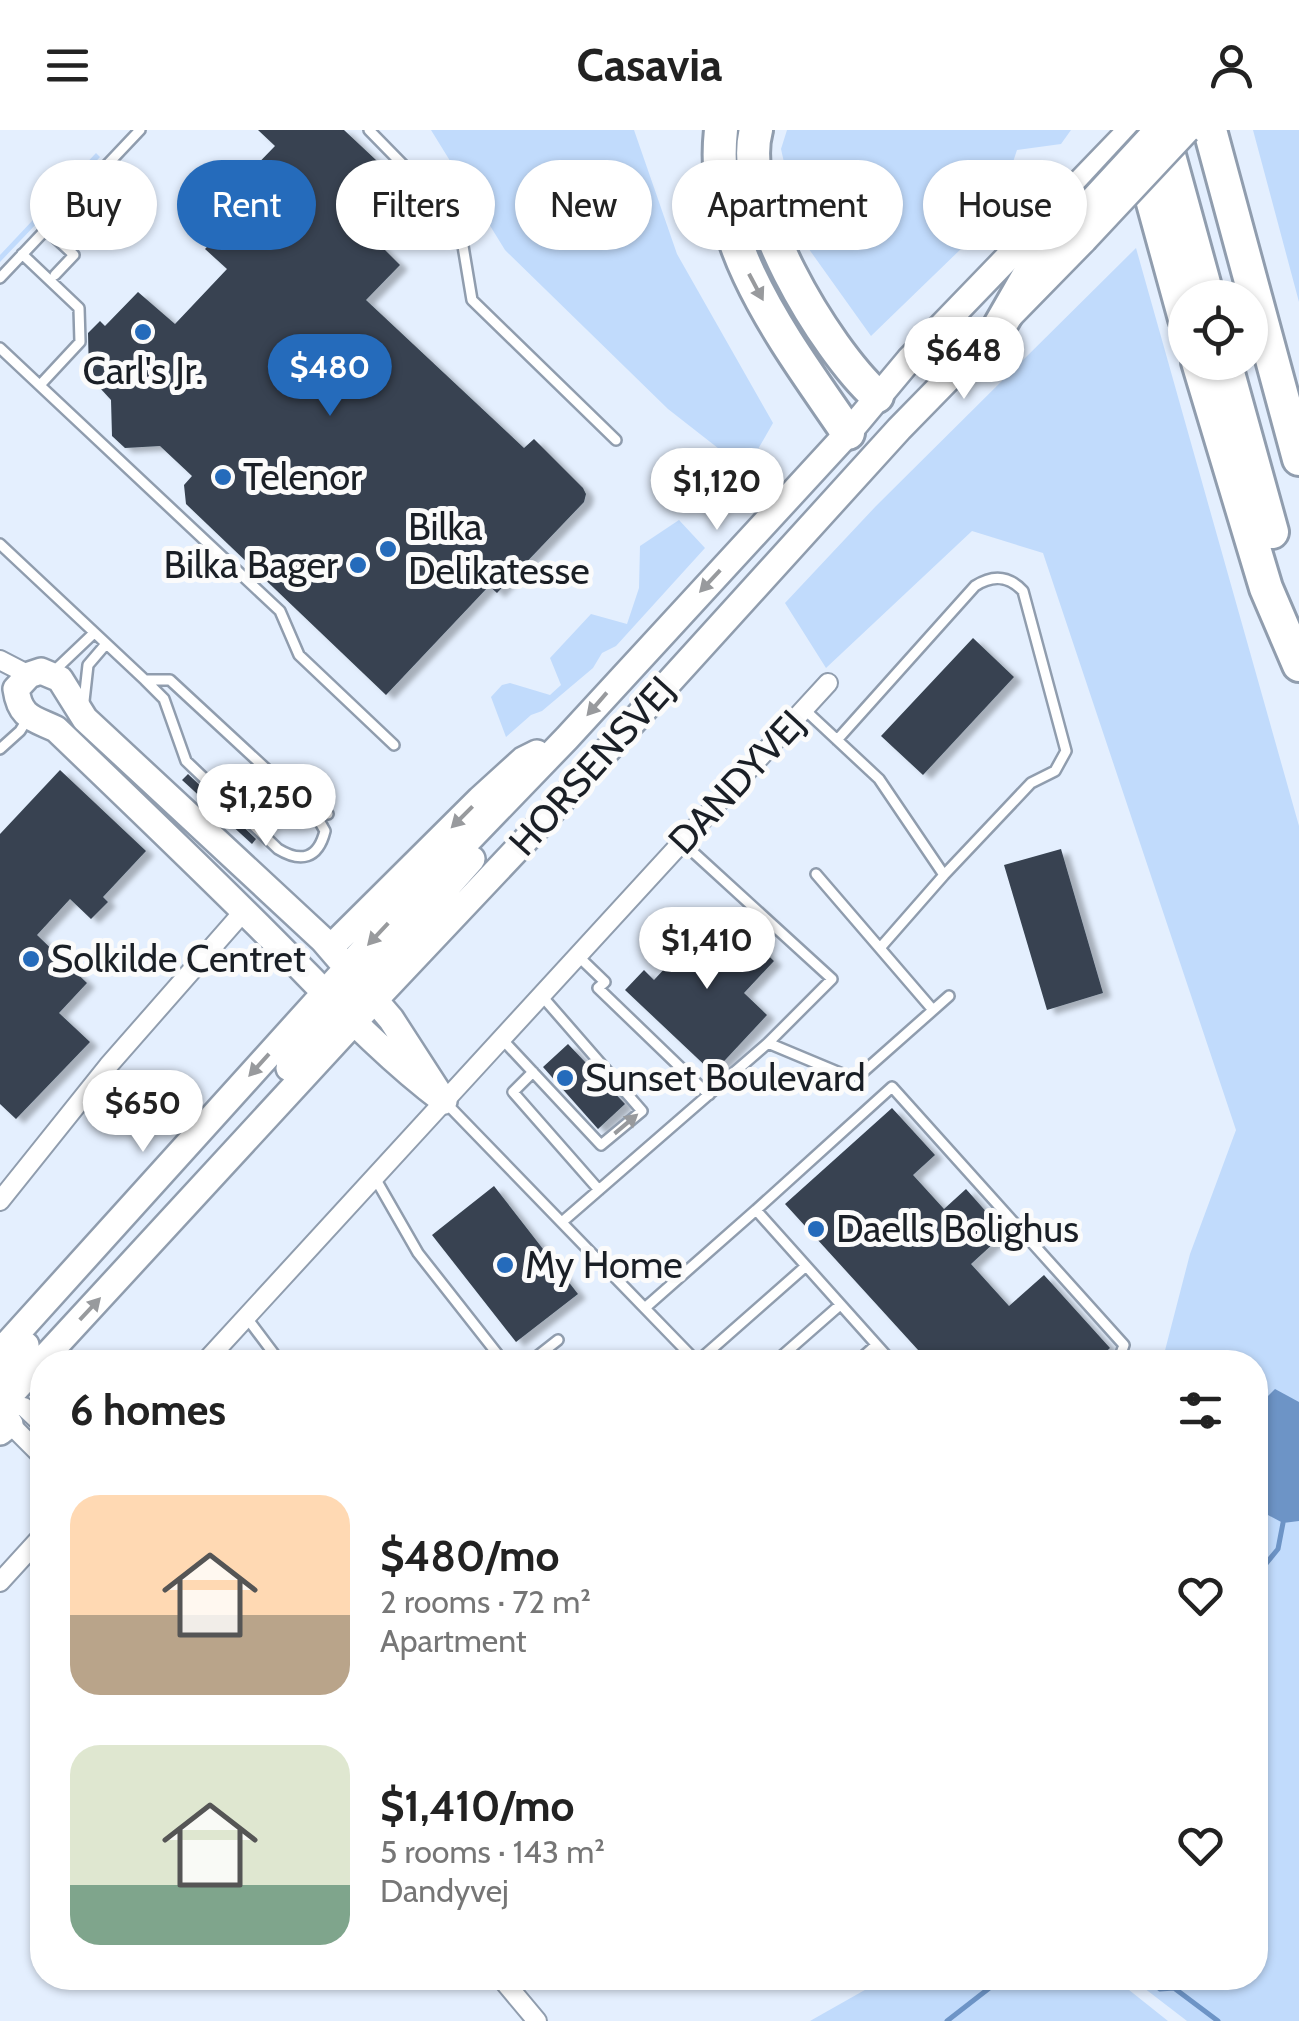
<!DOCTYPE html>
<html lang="en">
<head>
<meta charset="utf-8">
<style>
  :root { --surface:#fff; --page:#f6f6f6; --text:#222; --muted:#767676; --accent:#256bbb }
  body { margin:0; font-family:Cabin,sans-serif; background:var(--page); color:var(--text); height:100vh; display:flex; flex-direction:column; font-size:38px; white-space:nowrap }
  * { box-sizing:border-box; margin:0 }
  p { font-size:32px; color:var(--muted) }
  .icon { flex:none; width:55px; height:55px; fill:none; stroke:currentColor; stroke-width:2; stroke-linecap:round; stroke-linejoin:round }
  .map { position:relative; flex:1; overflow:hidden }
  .drawer { position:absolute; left:30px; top:1220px; width:1238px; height:640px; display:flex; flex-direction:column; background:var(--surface); border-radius:40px; box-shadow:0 2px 8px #0004 }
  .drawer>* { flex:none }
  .guide { position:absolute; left:30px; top:30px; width:1240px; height:90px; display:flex; gap:20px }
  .tools { position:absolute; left:1168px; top:150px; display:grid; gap:20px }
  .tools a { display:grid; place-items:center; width:100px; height:100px; border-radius:50%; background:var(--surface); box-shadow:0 2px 8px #0004; font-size:50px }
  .price { position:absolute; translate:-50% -85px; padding:0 22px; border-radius:35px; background:#fff; color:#222; font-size:32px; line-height:65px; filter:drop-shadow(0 2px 5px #0008) }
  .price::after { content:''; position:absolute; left:50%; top:60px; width:30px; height:22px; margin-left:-15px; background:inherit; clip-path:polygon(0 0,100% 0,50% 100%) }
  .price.current { background:var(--accent); color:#fff }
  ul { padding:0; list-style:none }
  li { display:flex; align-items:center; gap:30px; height:250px; padding:0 40px }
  li span { display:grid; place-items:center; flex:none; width:280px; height:200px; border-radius:30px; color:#555 }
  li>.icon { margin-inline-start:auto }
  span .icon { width:120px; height:120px; fill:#fffc; stroke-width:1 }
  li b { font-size:42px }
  h2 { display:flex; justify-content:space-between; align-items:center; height:120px; padding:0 40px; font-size:42px }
  .pill { padding:0 35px; border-radius:45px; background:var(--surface); box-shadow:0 2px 8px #0004; font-size:35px; line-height:90px }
  .pill.current { background:var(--accent); color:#fff }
  header { display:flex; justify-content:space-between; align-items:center; height:130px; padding:0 40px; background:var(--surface); font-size:45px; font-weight:700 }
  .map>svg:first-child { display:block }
  .green { fill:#c1dbfc }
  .water { fill:#6d94c6 }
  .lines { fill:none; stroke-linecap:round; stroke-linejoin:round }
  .stream { stroke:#6d94c6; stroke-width:5 }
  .building { fill:#374351; filter:url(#shadow) }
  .lane-casing { stroke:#909dae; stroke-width:14 }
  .street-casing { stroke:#909dae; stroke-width:22 }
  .secondary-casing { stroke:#909dae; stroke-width:30 }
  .highway-casing { stroke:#909dae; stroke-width:38 }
  .lane { stroke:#fff; stroke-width:9 }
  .street { stroke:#fff; stroke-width:18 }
  .secondary { stroke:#fff; stroke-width:25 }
  .highway { stroke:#fff; stroke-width:32 }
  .secondary-bridge-casing { stroke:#909dae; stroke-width:30; stroke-linecap:butt }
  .highway-bridge-casing { stroke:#909dae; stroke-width:38; stroke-linecap:butt }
  .secondary-bridge { stroke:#fff; stroke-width:25 }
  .highway-bridge { stroke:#fff; stroke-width:32 }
  .oneway { fill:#989a9d }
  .poi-dot { fill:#256bbb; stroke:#fbfbfb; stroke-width:4 }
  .labels { text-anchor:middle; stroke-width:10; stroke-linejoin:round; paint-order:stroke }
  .poi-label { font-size:38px; fill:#1a1f26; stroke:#fbfbfb; text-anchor:start }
  .street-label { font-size:38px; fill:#1a1f26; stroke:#fbfbfb }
</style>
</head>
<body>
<header><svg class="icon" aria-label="menu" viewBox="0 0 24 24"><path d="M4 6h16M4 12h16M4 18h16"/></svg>Casavia<svg class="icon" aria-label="person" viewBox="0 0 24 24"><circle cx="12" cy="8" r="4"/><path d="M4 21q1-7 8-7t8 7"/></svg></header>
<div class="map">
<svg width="1299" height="1891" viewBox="0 0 1299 1891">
  <defs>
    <filter id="shadow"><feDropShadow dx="8" dy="4.5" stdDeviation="2.5" flood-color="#0004"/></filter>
  </defs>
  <rect width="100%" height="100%" fill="#e4effe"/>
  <path class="green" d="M431,0h203l43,124 96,169 -27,47 -78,-61 -163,-159z
    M787,0h284l-10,14 -44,6 -22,66 -124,120 -70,-98 -20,-89z
    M1299,0v172l-46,-172z
    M96,23l4,4 -100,105v-7z
    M1136,118l163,578v1195h-112l-56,-43h124v-616h-93l28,-108 46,-124 -193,-577 -71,-22 -146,137 -41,-65 91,-97z
    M679,390l26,28 -89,98 -14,7 -9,15 -51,43 -11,4 -25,22 -15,-40 11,-12 8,-2 40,12 11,-10 -11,-27 41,-44 36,10 12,-36 1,-42z
    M886,1848h228l54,43h-358z"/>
  <path class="water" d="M1275,1259l24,13v119l-16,2 -15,-8 -9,-39 9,-80z"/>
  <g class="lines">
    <path class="stream" d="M1255,1447l23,-28 5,-26
      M1146,1848l14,11 14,-1 44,33
      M947,1891l54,-42 16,-1"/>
  </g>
  <path class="building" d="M258,0h86l64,60 -40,43 32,32 -34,35 158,148 10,-9 49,49 3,6 -2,8 -87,91 -8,-7 -103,109 -200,-191 -2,-19 8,-9 -32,-30 -35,2 -13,-12 -1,-36 -22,-24 -1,-43 12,-12 5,5 33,-34 37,32 52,-55 -22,-20 50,-52 -14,-16 34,-35z
    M973,508l41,39 -91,98 -42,-39z
    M60,640l86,81 -43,46 5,5 -17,17 -21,-20 -33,36 50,48 -28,30 31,29 -74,77 -16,-15v-270z
    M188,644l68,65 -4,5 -70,-64z
    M1061,719l42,144 -56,17 -43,-145z
    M719,780l55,51 -30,32 23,22 -54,58 -88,-83 19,-20 10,10z
    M568,914l57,60 -27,25 -55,-62z
    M892,978l43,47 -22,20 31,34 22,-20 39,44 -34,31 38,42 35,-31 66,73 -15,14h-166l-144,-158z
    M494,1056l84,108 -62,48 -84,-107z"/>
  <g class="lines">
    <defs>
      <path id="lane" d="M369,0l90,92 13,78 144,140
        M46,99l28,26 -19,20
        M22,124l57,54 1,34 -40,43
        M0,148l140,-148
        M0,218l280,263 19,44 95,90
        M0,414l145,136h25l146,135 12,-1
        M53,542l41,-39
        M145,550l19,19 22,62 92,88c23,14 40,10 47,-18l-9,-16
        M84,571l4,-36 18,-21
        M804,579l75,70 65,96 87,-92 24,-12 11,-20 -43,-160c-15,-16 -31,-16 -48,-5l-138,154
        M0,619l20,-18 8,-13
        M816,744l117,136
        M880,818l64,-73
        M577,825l28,27 -7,6 111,107
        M501,908l100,107 41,-34 -101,-116
        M768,913l79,33 15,-3 87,-77
        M533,942l-20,20 86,98
        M446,973l251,259
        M375,1048l43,75 81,103
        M756,1080l136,-123 232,258 -6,17
        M562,1092l206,-179 64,-64 -150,-137
        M646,1177l110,-97 136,152
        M247,1188l33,44
        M530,1232l28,-22
        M697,1232l109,-96
        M775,1232l65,-57
        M857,1232l19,-17"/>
      <path id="street" d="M0,530l29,15
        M0,1071l108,-135 136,-155
        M205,1232l623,-679
        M42,1294l-18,-17 -21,-4 7,21 32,32
        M0,1452l42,-46
        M501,1848l36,43"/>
      <path id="secondary" d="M41,541l19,8 25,40 238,221 68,79 53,82c-64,-48 -117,-107 -173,-163 -71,-71 -143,-140 -215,-209 -23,-11 -36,-11 -40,-40l13,-14z
        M330,818l150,-149 43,-39 14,-7
        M359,867l3,-14 110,-124
        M289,938l29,-34 22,-45
        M0,1222l377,-417 190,-197 281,-305 61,-73 222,-230
        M0,1250l26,-35
        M0,1276l354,-384 169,-179 376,-414 185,-189
        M0,1302l10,-8"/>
      <path id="highway" d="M721,0c-13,114 66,213 127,303
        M756,0c-20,72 69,219 121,266
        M1133,0l52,189
        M1162,0l46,168
        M1210,0l89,329
        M998,199l35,-61 44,-46
        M1198,232l68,226 33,77
        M1225,232l47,170"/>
    </defs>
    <use href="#lane" class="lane-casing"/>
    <use href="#street" class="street-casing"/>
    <use href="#secondary" class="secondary-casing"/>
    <use href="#highway" class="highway-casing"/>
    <use href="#lane" class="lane"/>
    <use href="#street" class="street"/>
    <use href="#secondary" class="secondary"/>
    <use href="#highway" class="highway"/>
    <defs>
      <path id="secondary-bridge" d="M1084,110l103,-110"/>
      <path id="highway-bridge" d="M1077,92l85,-92"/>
    </defs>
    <use href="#secondary-bridge" class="secondary-bridge-casing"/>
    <use href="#highway-bridge" class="highway-bridge-casing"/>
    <use href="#secondary-bridge" class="secondary-bridge"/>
    <use href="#highway-bridge" class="highway-bridge"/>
  </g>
  <defs><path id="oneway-solid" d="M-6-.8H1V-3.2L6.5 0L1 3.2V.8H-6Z" transform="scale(2.5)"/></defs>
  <g class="oneway">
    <use href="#oneway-solid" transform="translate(756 157) rotate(62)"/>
    <use href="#oneway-solid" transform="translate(710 451) rotate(133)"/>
    <use href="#oneway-solid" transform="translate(597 574) rotate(131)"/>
    <use href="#oneway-solid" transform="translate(462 687) rotate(135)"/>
    <use href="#oneway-solid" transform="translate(378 804) rotate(133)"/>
    <use href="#oneway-solid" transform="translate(259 935) rotate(132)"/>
    <use href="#oneway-solid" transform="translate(626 994) rotate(-40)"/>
    <use href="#oneway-solid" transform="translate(90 1179) rotate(-47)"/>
  </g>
  <g class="poi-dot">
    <circle cx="143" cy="202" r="10"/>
    <circle cx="223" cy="347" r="10"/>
    <circle cx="388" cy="419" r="10"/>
    <circle cx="358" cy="435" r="10"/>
    <circle cx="31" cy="829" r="10"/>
    <circle cx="565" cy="948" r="10"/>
    <circle cx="816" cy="1099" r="10"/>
    <circle cx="505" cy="1135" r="10"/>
  </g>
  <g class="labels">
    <g class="poi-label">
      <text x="143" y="254" text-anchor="middle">Carl's Jr.</text>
      <text x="243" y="360">Telenor</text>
      <text x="408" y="410">Bilka<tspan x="408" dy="44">Delikatesse</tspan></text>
      <text x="338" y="448" text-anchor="end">Bilka Bager</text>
      <text x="51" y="842">Solkilde Centret</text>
      <text x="585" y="961">Sunset Boulevard</text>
      <text x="836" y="1112">Daells Bolighus</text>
      <text x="525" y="1148">My Home</text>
    </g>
    <g class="street-label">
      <text transform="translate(592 636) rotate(-48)" y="13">HORSENSVEJ</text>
      <text transform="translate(737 652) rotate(-47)" y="13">DANDYVEJ</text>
    </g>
  </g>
</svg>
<div class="tools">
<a><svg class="icon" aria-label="locate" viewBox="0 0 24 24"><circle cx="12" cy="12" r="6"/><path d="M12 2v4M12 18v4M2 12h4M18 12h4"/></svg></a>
</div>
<b class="price" style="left:964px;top:272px">$648</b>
<b class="price current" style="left:330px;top:289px">$480</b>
<b class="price" style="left:717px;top:403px">$1,120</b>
<b class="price" style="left:266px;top:719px">$1,250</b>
<b class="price" style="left:707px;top:862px">$1,410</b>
<b class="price" style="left:143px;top:1025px">$650</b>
<div class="guide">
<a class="pill">Buy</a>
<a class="pill current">Rent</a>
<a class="pill">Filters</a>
<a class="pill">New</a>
<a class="pill">Apartment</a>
<a class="pill">House</a>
</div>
<section class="drawer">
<h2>6 homes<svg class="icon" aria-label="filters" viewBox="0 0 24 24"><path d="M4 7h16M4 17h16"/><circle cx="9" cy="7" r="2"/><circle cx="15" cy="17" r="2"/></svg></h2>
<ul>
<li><span style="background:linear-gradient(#ffd9b3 60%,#b9a48a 0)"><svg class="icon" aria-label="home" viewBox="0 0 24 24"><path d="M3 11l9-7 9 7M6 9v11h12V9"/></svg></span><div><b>$480/mo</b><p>2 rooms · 72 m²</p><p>Apartment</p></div><svg class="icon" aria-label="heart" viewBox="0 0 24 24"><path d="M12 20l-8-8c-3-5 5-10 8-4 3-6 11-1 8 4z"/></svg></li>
<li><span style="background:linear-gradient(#dfe7d0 70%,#7fa58c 0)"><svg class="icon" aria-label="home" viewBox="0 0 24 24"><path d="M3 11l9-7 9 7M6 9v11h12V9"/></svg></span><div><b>$1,410/mo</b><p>5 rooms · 143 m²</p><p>Dandyvej</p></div><svg class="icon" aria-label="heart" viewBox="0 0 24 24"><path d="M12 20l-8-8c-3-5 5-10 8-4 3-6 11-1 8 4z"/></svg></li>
</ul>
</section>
</div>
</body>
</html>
